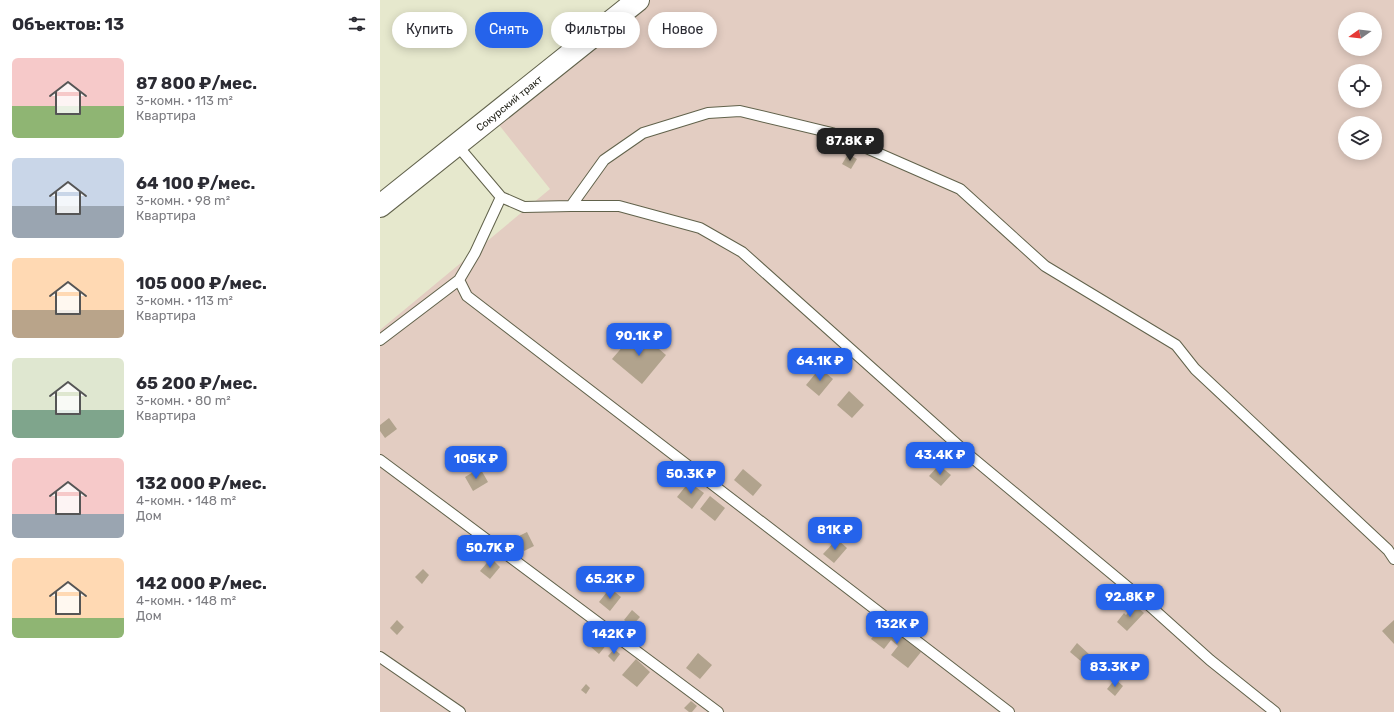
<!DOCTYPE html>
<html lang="ru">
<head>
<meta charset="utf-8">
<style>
  :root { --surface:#fff; --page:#f7f7f7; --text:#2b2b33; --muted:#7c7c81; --accent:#2563eb }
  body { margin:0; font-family:Rubik,sans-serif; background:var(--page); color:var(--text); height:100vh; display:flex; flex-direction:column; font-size:15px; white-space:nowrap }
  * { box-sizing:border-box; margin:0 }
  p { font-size:13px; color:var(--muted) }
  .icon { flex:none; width:22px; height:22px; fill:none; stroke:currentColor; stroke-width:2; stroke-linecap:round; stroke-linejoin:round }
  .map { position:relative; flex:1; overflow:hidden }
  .side { display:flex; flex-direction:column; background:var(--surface); width:380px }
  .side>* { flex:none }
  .banner { position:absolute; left:12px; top:12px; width:380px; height:36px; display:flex; gap:8px }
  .needle { width:26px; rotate:256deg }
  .fabs { position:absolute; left:958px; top:12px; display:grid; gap:8px }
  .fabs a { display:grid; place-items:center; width:44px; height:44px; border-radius:50%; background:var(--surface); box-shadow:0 2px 10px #0003; font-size:20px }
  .price { position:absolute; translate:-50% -34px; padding:0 9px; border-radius:8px; background:var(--accent); color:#fff; font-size:13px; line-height:26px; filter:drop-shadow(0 1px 2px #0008) }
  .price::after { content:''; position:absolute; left:50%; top:24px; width:12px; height:9px; margin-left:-6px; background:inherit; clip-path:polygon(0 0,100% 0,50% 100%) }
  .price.current { background:#222; color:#fff }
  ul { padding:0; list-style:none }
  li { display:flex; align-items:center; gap:12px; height:100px; padding:0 12px }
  li span { display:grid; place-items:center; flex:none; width:112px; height:80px; border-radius:6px; color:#555 }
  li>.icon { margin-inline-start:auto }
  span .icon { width:48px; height:48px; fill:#fffc; stroke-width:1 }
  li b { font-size:17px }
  h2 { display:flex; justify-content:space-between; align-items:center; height:48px; padding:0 12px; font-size:17px }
  .pill { padding:0 14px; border-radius:18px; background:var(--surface); box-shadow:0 2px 10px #0003; font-size:14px; line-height:36px }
  .pill.current { background:var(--accent); color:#fff }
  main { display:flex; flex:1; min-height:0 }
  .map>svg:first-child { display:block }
  .green { fill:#e3cdc2; fill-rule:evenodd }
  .building { fill:#b1a38d }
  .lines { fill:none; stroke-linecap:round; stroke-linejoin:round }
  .lane-casing { stroke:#61624b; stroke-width:12 }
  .secondary-casing { stroke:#61624b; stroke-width:24 }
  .lane { stroke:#fff; stroke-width:10 }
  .secondary { stroke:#fff; stroke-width:22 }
  .labels { text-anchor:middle; stroke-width:4; stroke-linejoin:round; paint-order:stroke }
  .street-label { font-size:10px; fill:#23231a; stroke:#fff }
</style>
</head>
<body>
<main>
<section class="side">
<h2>Объектов: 13<svg class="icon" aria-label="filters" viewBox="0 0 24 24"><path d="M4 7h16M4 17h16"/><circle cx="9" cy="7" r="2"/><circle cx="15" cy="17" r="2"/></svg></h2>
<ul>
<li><span style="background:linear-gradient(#f6c9c9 60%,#8fb573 0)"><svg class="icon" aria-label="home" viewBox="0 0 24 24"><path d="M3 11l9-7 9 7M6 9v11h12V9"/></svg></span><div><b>87 800 ₽/мес.</b><p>3-комн. · 113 m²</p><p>Квартира</p></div></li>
<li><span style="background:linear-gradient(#c9d6e8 60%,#9aa5b1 0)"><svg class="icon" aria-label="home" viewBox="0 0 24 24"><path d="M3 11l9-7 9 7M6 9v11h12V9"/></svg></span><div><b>64 100 ₽/мес.</b><p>3-комн. · 98 m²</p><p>Квартира</p></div></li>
<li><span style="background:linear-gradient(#ffd9b3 65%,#b9a48a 0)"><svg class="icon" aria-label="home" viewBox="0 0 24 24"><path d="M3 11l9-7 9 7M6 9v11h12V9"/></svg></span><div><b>105 000 ₽/мес.</b><p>3-комн. · 113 m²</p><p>Квартира</p></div></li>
<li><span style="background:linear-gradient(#dfe7d0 65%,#7fa58c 0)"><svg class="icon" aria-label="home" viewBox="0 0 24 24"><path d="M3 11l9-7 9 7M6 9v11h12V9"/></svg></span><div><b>65 200 ₽/мес.</b><p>3-комн. · 80 m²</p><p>Квартира</p></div></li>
<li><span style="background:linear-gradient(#f6c9c9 70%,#9aa5b1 0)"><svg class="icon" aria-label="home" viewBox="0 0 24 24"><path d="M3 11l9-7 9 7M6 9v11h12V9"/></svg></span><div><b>132 000 ₽/мес.</b><p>4-комн. · 148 m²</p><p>Дом</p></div></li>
<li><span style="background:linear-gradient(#ffd9b3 75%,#8fb573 0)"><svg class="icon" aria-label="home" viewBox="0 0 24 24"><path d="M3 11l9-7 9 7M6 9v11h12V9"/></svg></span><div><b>142 000 ₽/мес.</b><p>4-комн. · 148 m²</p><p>Дом</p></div></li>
</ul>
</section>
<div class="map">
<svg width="1014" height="712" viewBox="0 0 1014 712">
  <rect width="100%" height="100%" fill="#e6e8cd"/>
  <path class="green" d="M258,0h756v712h-1014v-382l170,-141 -58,-73zM965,19h30v30h-30zM965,71h30v30h-30zM965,123h30v30h-30z"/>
  <path class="building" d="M468,154l9,5 -6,10 -9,-5z
    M257,330l29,25 -24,29 -30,-25z
    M440,368l13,11 -14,17 -13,-11z
    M469,391l15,14 -12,13 -15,-13z
    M9,418l8,11 -12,9 -5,-7v-6z
    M559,465l12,10 -10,11 -12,-10z
    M100,468l8,14 -15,9 -8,-14z
    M363,469l19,16 -9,11 -19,-16z
    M309,482l15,11 -12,16 -15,-12z
    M330,496l15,12 -10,13 -15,-12z
    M147,532l7,14 -10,5 -7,-14z
    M457,539l10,9 -13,15 -11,-9z
    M111,558l9,9 -10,12 -10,-8z
    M43,569l6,6 -7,9 -7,-7z
    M230,588l11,9 -11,14 -11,-9z
    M755,605l9,8 -17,18 -10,-9 7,-9 2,2z
    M252,610l8,7 -8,9 -8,-6z
    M17,620l7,7 -7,8 -7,-7z
    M1014,620v24l-12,-13z
    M504,623l37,29 -13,16 -17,-13 7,-9 -7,-6 -7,9 -13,-10z
    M219,638l8,6 -8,10 -8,-7z
    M697,643l13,12 -7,8 -13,-11z
    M234,649l6,5 -6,8 -6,-6z
    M318,653l14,12 -12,14 -14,-11z
    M256,659l14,13 -13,15 -15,-12z
    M735,679l8,7 -8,10 -8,-7z
    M206,684l4,4 -4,6 -5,-4z
    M311,701l6,5 -5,6h-3l-5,-4z"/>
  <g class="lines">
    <defs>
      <path id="lane" d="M77,145l44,52 23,10 47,-1 33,-46 39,-27 65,-20 32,-2 92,22 128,56 85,77 131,79 19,24 193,181 6,9
        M191,206h48l81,22 42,24 227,203 172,143 69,62 65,52
        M79,280l8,16 542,416
        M0,340l79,-60 16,-27 26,-56
        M0,460l338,252
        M0,657l80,55"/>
      <path id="secondary" d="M0,206l258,-206"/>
    </defs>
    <use href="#lane" class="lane-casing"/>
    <use href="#secondary" class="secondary-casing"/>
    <use href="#lane" class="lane"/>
    <use href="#secondary" class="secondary"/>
  </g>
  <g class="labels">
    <g class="street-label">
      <text transform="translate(129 103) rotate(-39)" y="4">Сокурский тракт</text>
    </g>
  </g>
</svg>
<div class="fabs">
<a><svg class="needle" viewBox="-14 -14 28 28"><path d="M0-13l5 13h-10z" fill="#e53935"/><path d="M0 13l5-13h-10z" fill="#7c7c81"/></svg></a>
<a><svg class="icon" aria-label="locate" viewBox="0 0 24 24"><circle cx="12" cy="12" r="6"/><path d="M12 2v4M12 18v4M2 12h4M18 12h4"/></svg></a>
<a><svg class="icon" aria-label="layers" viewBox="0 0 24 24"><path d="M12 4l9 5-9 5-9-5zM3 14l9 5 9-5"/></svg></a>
</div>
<b class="price current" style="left:470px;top:162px">87.8K ₽</b>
<b class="price" style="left:259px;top:357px">90.1K ₽</b>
<b class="price" style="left:440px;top:382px">64.1K ₽</b>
<b class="price" style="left:560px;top:476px">43.4K ₽</b>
<b class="price" style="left:96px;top:480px">105K ₽</b>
<b class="price" style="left:311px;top:495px">50.3K ₽</b>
<b class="price" style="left:455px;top:551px">81K ₽</b>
<b class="price" style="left:110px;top:569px">50.7K ₽</b>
<b class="price" style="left:230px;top:600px">65.2K ₽</b>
<b class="price" style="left:750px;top:618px">92.8K ₽</b>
<b class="price" style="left:517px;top:645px">132K ₽</b>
<b class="price" style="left:234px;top:655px">142K ₽</b>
<b class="price" style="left:735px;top:688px">83.3K ₽</b>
<div class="banner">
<a class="pill">Купить</a>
<a class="pill current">Снять</a>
<a class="pill">Фильтры</a>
<a class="pill">Новое</a>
</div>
</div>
</main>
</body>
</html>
